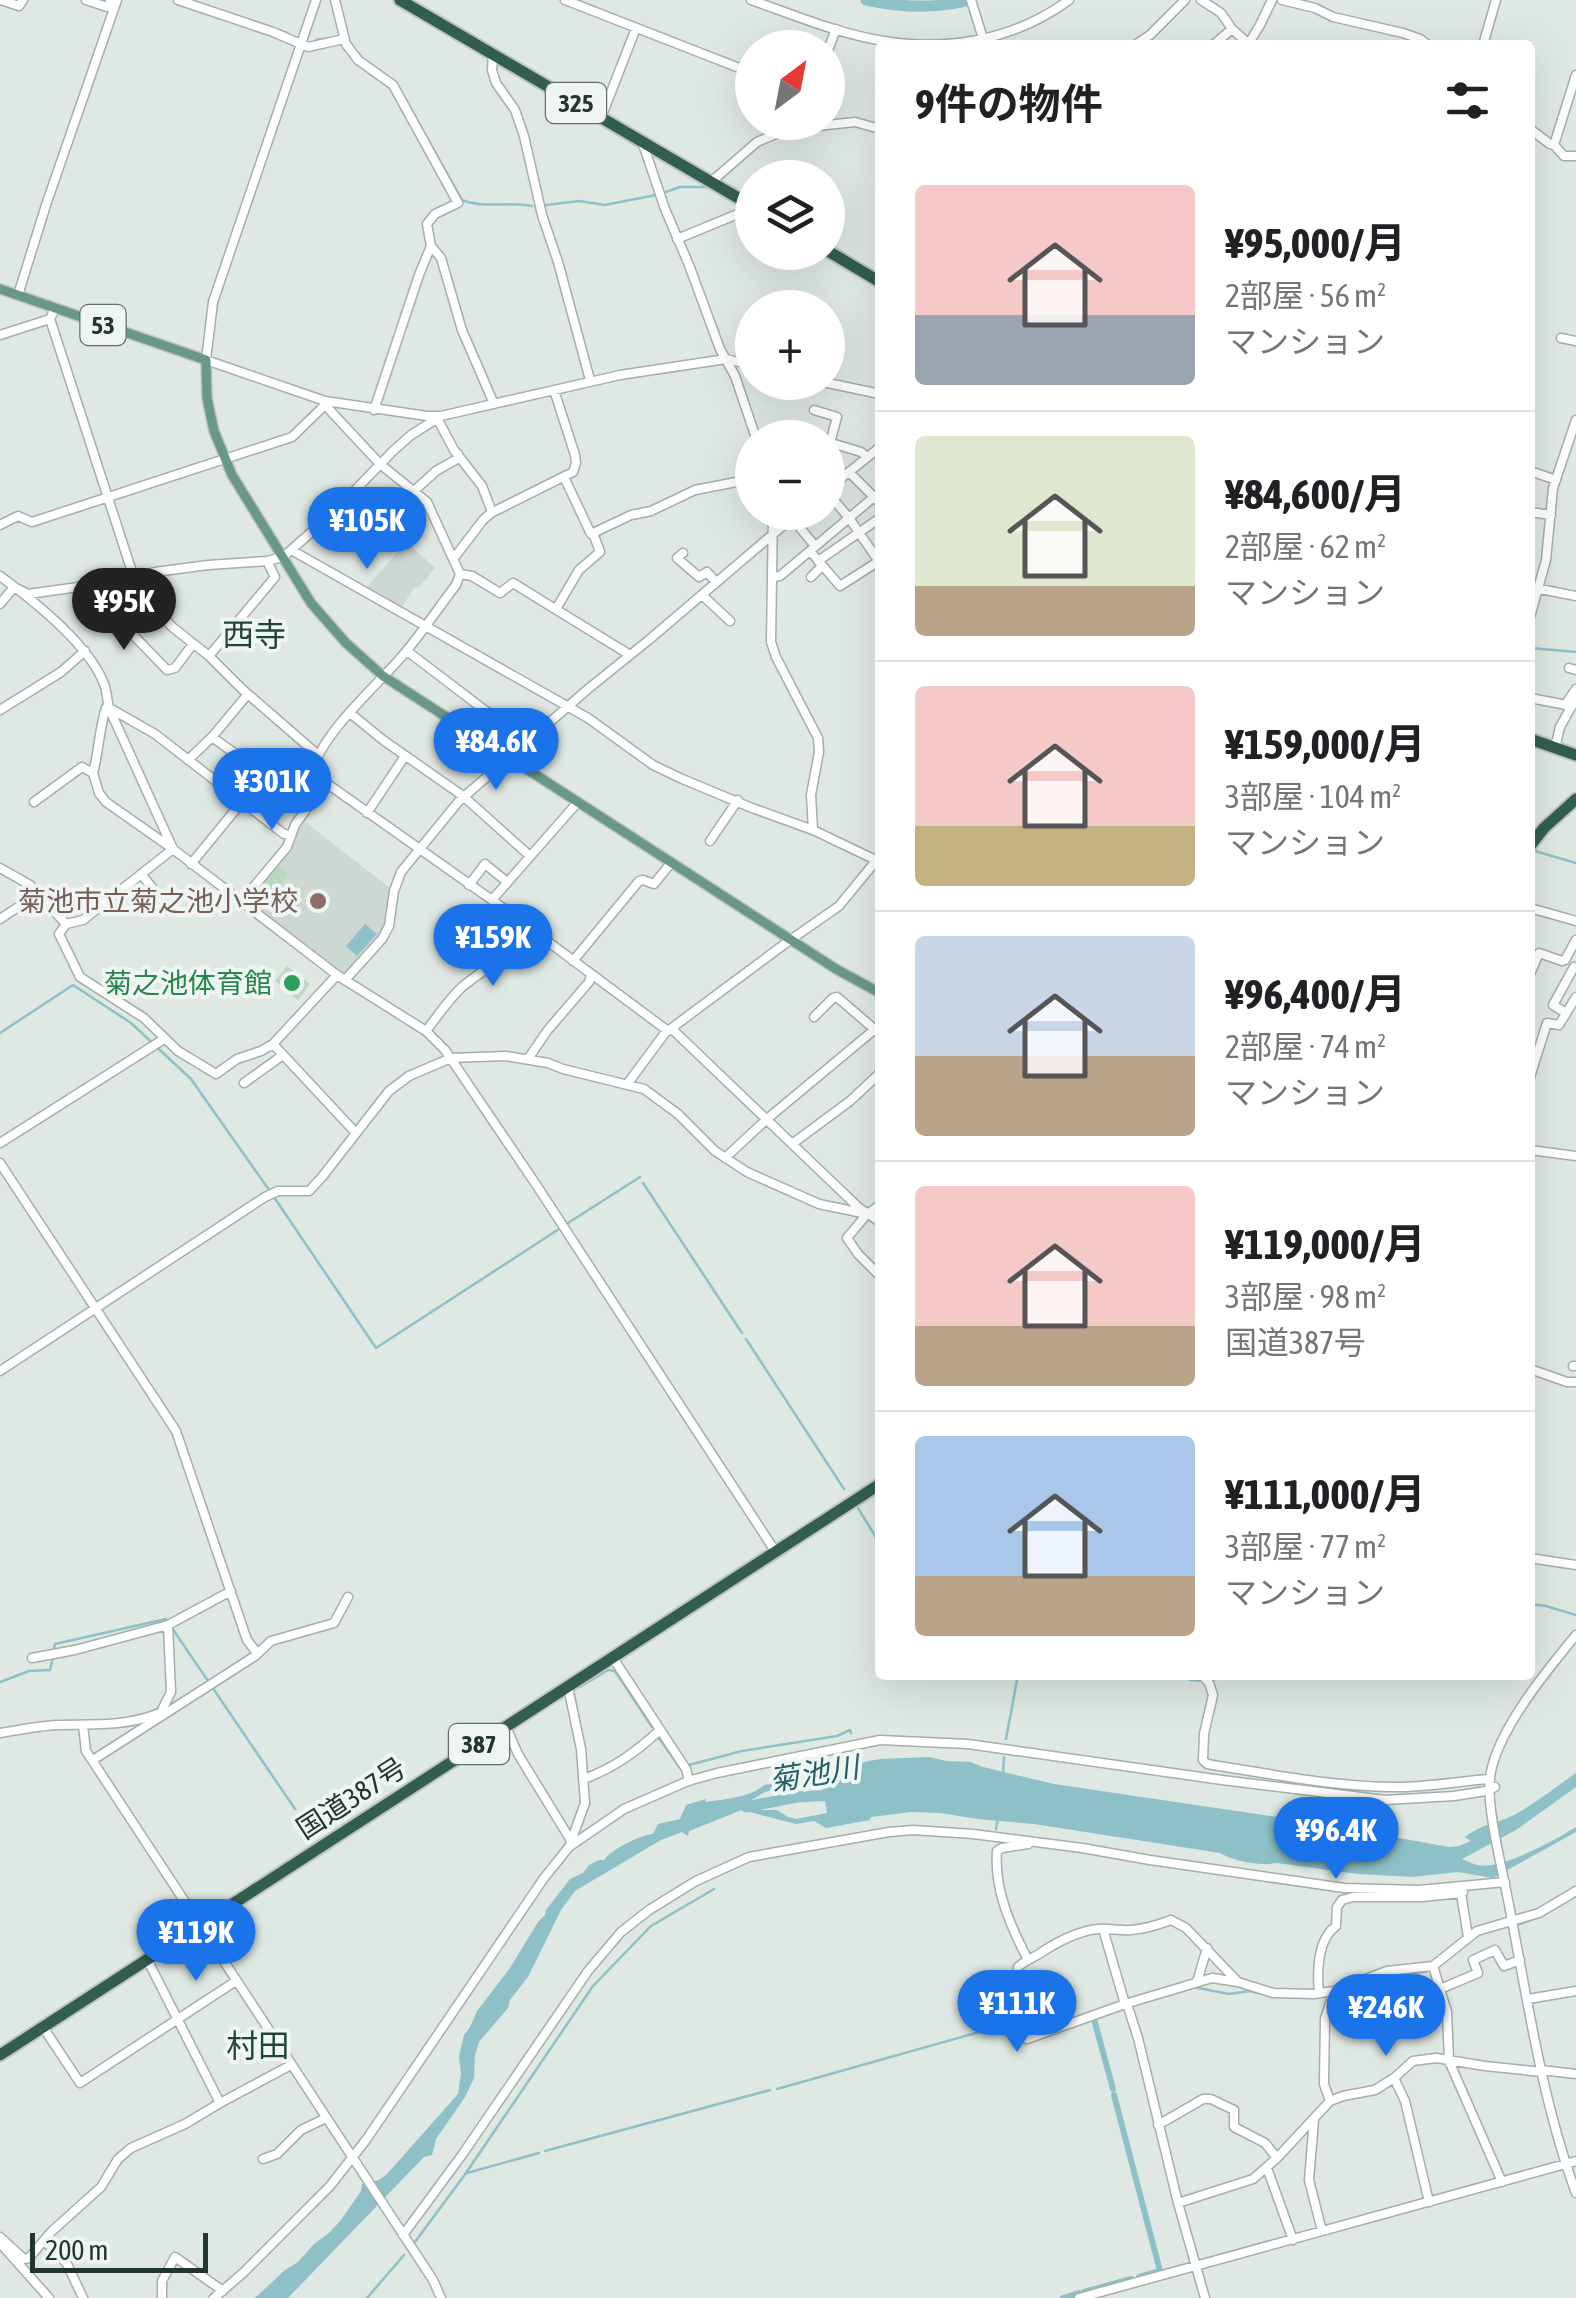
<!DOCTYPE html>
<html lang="ja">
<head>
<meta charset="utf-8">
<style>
  :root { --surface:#fff; --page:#f6f6f6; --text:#202124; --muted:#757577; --line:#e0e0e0; --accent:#1a73e8 }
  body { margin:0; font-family:"Asap Condensed","Noto Sans JP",sans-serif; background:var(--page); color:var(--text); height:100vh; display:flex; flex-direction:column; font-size:38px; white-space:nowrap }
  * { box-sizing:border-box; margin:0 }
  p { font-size:32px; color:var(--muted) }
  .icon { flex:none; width:55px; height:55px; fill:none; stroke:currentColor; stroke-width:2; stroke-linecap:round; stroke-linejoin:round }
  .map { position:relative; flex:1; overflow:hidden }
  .drawer { position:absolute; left:875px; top:40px; width:660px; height:1640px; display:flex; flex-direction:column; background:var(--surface); border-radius:10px; box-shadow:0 10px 40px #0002 }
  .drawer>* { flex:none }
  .needle { width:65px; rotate:32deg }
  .buttons { position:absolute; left:735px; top:30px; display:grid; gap:20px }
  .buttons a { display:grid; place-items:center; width:110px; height:110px; border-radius:50%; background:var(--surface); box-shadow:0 10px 40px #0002; font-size:50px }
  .scale { position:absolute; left:30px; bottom:25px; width:178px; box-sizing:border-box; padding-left:10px; border:5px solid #22362f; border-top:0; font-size:28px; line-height:35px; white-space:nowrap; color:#22362f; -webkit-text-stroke:8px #eff5f2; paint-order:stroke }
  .price { position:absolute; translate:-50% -85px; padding:0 22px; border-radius:35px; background:var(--accent); color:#fff; font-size:32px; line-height:65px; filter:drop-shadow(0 2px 5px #0008) }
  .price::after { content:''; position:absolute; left:50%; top:60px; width:30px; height:22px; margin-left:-15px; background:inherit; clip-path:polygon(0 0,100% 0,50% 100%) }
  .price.selected { background:#222; color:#fff }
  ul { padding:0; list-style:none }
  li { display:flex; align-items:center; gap:30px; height:250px; padding:0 40px }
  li+li { border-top:2px solid var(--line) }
  li span { display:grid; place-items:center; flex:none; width:280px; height:200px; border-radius:10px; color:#555 }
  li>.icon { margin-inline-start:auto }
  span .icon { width:120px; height:120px; fill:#fffc; stroke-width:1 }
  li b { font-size:42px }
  h2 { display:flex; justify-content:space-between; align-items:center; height:120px; padding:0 40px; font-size:42px }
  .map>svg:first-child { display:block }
  .built { fill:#cdd8d2 }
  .garden { fill:#bad7c0 }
  .water { fill:#8dc1c7; fill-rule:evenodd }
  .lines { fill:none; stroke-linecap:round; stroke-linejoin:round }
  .stream { stroke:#8dc1c7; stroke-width:2.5 }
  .canal { stroke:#8dc1c7; stroke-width:6 }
  .river { stroke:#8dc1c7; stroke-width:11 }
  .minor-casing { stroke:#a3afa9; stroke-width:11 }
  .major-casing { stroke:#bdc3c1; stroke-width:12 }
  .highway-casing { stroke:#bdc3c1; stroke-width:15 }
  .minor { stroke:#fff; stroke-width:8 }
  .major { stroke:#699889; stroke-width:9 }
  .highway { stroke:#325e52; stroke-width:11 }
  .education-dot { fill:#8d6e63; stroke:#eff5f2; stroke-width:4 }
  .leisure-dot { fill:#2e9e5b; stroke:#eff5f2; stroke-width:4 }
  .labels { text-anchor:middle; stroke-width:8; stroke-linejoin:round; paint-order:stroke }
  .shield { fill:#eff5f2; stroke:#606f6a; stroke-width:2.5 }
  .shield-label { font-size:25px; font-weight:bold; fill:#22362f }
  .education-label { font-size:28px; fill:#785e54; stroke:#eff5f2; text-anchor:end }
  .leisure-label { font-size:28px; fill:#27864d; stroke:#eff5f2; text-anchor:end }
  .street-label { font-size:28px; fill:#22362f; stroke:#eff5f2 }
  .water-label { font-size:30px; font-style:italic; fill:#246269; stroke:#eff5f2 }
  .quarter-label { font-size:32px; fill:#21453a; stroke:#eff5f2 }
</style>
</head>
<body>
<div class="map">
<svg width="1576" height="2298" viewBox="0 0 1576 2298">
  <rect width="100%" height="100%" fill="#dfe8e3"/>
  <path class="built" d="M407,542l28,26 -17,20h-4l-15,23 -36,-20z
    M305,822l89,69 -5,35 -44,54 -103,-78z"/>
  <path class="garden" d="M273,863l15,11 -17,23 -16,-12z
    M287,966l23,18 -12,16 -23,-19z"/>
  <path class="water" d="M365,924l12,10 -20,22 -11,-10z
    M929,1757l18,4 24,1 12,5 71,17 257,38 78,5 -18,6 78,14 10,-1 12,-5 -6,-4c18,-14 32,-13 51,-23 21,-12 40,-27 60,-41v14l-60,43 -54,29c1,0 13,6 15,6 25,5 78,-25 99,-38v5l-83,46 -35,-6 -46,5 -54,-3 -81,-11c-18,3 -41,-1 -57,-10l-186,-29 -56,-5 -37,-6 -30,-1 -40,5 -1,3 -44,8 -12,-7 -18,3 -54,-14 -53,21 -1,5 -6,-4 -21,8 -86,51 -14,19 -33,67 -18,23 -2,8 -29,34 -4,13 -1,23 -9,19 -29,42 -4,16 -8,2 -136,141h-33l30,-28 13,-8 16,-18 15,-11 12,-13 20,-29 1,-7 17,-4 8,-6 71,-80 3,-21 -2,-17 5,-21 6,-8 7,-16 33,-43 28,-46 7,-7 1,-5 24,-31 13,-6 6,-8 10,-5h5c8,-11 36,-25 49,-26l5,-10 22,-5 6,-14 20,-6 -1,3c19,-3 45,-4 59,-17l45,-7 19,-6 -1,-3 53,-10zM821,1779l6,34 -31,6 -8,-2 -11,-7h-15l-5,-3v-5l-5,2 -2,-3 15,-9z"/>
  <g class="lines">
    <path class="stream" d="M275,29l12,4
      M316,40l22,-3
      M397,85l65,115c22,9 47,1 70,6
      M720,180l24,-22
      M666,192l14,-5h28
      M546,205l33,-4 26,4 51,-10
      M1563,471l5,-16
      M1530,648l46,4
      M1535,851l41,12
      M0,1033l73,-48 58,38 60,56 85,121 100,148 183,-119
      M643,1183l99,150
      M568,1223l72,-46
      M746,1339l98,150
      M858,1508l22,36
      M1530,1604l16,2 30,9
      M172,1628l123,181
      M54,1649l1,-5 111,-25 2,2
      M1178,1675l13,5 14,1
      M1213,1680l12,-5
      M0,1682l29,-11 21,-1 3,-13
      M580,1687l28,-17 7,1 37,56
      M659,1738l21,30
      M1006,1739l12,-64
      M689,1765l53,-14 95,-15 13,-6 1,3
      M1003,1775l1,-18
      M996,1829l2,-11
      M993,1851v11
      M1517,1925l22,-8
      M1193,1987l36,7 21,-3 14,3
      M1340,1993l46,-16 42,-6
      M1055,2033l68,-24
      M777,2089l238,-67 3,1 5,19h6
      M545,2151l225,-61
      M467,2173l72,-20
      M415,2242l51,-69 127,-187 58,-60 63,-37
      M367,2298l37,-43"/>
    <path class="canal" d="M1094,2019l19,70
      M1114,2095l46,176 -21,6
      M1084,2292l47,-13
      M1063,2298l16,-5"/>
    <path class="river" d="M866,0c33,7 71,9 104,0
      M746,1807l51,-10 39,-2"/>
    <defs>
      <path id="minor" d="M1,0l18,6 4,-6
        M86,0l21,7 4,-7
        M178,0l95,32 35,15 36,-8
        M316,0l-103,302 -7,58 119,41 102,15h14l179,-41 106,-16 26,6
        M335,0l11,44 12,16 35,25 65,118 -23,11 -8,10 4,22 10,12 21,72 32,74
        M565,0l187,73
        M751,0c43,15 88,34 133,41 65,11 132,-2 185,-41
        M971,0l14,45
        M1201,0l20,13 11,16 18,16
        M1282,0l33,8 18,9 70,16 17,6 8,6
        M1249,43l11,-18 12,-25
        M1135,45l15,-10 35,-35
        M1213,45l19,-16
        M1483,45l13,-45
        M828,50l8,-21
        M493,55l-1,15 4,13 19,27 9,26 18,79 16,47 32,118
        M601,118l35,-90
        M1530,129l20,15 4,1 10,11h12
        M643,144l22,65 24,56 31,84 15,27 21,62
        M1554,145l22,-70
        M711,182l46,-40 19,-8 23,-6 56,-6 25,7
        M677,239l68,-28 5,-6
        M18,295l28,-90 71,-205
        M55,308l-5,11 84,259 37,48 38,30 33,33 75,65
        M0,335l50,-16
        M1561,338l15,3
        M823,382l57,12
        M374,410l45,-135 12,-29
        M814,410l23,7 -7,26
        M437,418l17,32 28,36 10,26
        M776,438l7,-4
        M828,442l33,10 6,5
        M1530,471l26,9
        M849,472l31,31
        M564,477l27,57 40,-19 20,-4 44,-21 57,-11
        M828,489l52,-42
        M414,491l22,-20 21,-12 1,-5
        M828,493l21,25 31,45
        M773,512l-2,130 5,15 42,81 1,14 -8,43 2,35
        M1530,512l21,3
        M792,518l23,28
        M0,525l18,-9 14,6 260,-85 33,-32
        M293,551l295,167 65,47 27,13 72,30 61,22 67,32
        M810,551l30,35 39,-25
        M683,553l-6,5 22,19 8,-5 9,10
        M454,558l29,-38 8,-7 82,-41 3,-9 -1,-8 -21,-65
        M818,561l62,-43
        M460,574l12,2 28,17 13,-10 117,72
        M0,576c34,25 89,68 104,108 3,7 3,16 5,24l64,141
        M773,577l7,-1 94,-79
        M811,577l11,-11
        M86,586l81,84 8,-2 18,-24
        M14,587l14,7 72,-10 55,-12 53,-7 59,-4 16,-4 49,-43 61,-63 18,-16 27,-17
        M1530,587l46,9
        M702,595l28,26
        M0,604l14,-17
        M556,609l23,-39 21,-18 -7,-19
        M1530,617l16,-57 7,-72 23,-68
        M407,651l105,80 11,15
        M209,656l66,-79 -8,-16
        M1569,668l7,2
        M248,694l-36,43 54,39h34l12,-3
        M1530,698l42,8
        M1565,705l11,-16
        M0,710l61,-38 24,-21
        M113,710l42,24 129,100 7,1
        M350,713l33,27 80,56 67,60
        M1555,748l5,-21 16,-29
        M188,760l24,-23
        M93,773c6,-22 6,-44 13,-65h3
        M312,773c8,-39 65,-87 91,-118 19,-22 35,-47 53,-70l4,-11 -33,-72 -47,-38 -55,-59v-4
        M312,773l180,127 176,131
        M34,802l48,-35 11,6 6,20 7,9 67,47 164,126 89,56 19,19 92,136 238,365
        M367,813l38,-57
        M710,841l28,-41
        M191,864l73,-89
        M0,868l30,17 36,39 17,-4 90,-71
        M141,874l21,26
        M469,885l16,-21 22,18
        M492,900l85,-97
        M241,902l46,-55 8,-22 30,-42
        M1530,908l46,13
        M0,919l38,-25
        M66,924l-7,10 21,43 64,41 34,33 38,23 21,-15 24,-8 12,-7 64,-69
        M573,961l66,-80 4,-1 11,4 17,-21
        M1530,974l9,-21 23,8 3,-1 11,-20
        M345,980l37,-41 7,-13 5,-35 7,-19 58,-71 129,-112 62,-50 149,-127
        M1566,1013l-13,-8 21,-38
        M814,1017l19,-19 4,-1 43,37
        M672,1029l186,178 22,15
        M426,1031c11,-14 22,-31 36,-44 23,-20 52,-31 66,-60
        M273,1044l82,88
        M528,1059l19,-28 42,-49 2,-7
        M1530,1077l17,-54 12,2 17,-28
        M244,1083l39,-28
        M628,1083l37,-50 121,-90 53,-37 41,-50
        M0,1143l164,-104
        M792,1144l58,-43 30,-28
        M1530,1150l46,6
        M725,1158l42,-39 113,-94
        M0,1163l176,268 71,209 10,13
        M880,1205l-13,9 -20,24 11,16 22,22
        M1573,1366h3
        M1530,1369l37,13h9
        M0,1371l265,-174 13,-6h31l13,-14 67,-86 20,-15 42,-18 55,-2 42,7 15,6 81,20 34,25 37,37 32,21 72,32 48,10
        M1530,1558l46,7
        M1576,1635c-29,35 -80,97 -86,142 -4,31 13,95 19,128 19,97 33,196 67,288
        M32,1658l43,-8 93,-25 63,-34
        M613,1658l73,111 3,12
        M1202,1675l7,8 4,12 -9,39 -1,26 4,4c65,10 131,24 196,23 29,-1 58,-6 87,-8
        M161,1712l10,-20 -3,-67
        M83,1726l3,25 347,529 8,18
        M506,1727l12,27 52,85
        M0,1733c19,-3 38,-7 57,-8 34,-1 72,2 104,-13
        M93,1760l162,-104 16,-15 63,-18 14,-26
        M584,1779c30,-11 53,-28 76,-49
        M569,1847l55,-38 64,-28 29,-8 163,-33 88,4 254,36 163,20 69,-4 32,-5 9,-4
        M1463,1892l-2,1 7,44
        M1103,1929l22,75
        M1027,1958c-17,-33 -33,-69 -30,-107l5,-3 26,-4
        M147,1959l73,144
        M1433,1966l14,46 2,49 53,121
        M1197,1982l10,-34
        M1238,1982l-26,-4 -87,26 -98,35 -12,-36 3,-36c9,-8 18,-10 27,-17 16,-10 33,-19 53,-21 11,-1 22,2 33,1 14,-1 27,-5 40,-10l15,8 52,54 35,11 41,1 20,-3 53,-20 46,-5 44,-35 62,-18 37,-22
        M1440,1989l38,-16 -5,-13 22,-10 9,16 16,-6
        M1319,1993c-2,-22 -2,-53 17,-67l1,-19 5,-7 11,-3h69l39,-4
        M1528,1999l48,-8
        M1127,2004l11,34 40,165 27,95
        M43,2027l37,56 156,-102
        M1541,2070l35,4
        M1394,2078l11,23 24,101
        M1330,2101l-6,-17 1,-65 9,-28
        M1314,2120l-5,60 13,51
        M1158,2125l45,-26h8l23,11v17l31,16 12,15
        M263,2159l14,-5 24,-24 25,-12
        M1267,2168l26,72
        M1178,2203l75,-24 24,-21 53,-57 13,-5 32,-6 19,-12 19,-17 23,-3 49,8 57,6
        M403,2235l59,-80 126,-184 33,-39 28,-22 47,-29 53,-24 140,-25 24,-2 60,4 109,14 68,12 194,28 75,2 86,-8
        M0,2237l24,22 5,-1 22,-26 50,-45 17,-28 13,-11 54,-24 35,-21 71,-38
        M44,2240l23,24 16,34
        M0,2243l49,55
        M162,2298v-17l13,-24 48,34
        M214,2298l29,-25 87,-87 36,-46 178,-262 25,-31 16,-44 -4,-54 -13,-62
        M1079,2298l497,-137"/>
      <path id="major" d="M0,289l206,71 1,38 7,33 18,44 79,128 35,40 37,33 453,293 44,24"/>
      <path id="highway" d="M400,0l352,206
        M828,251l52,31
        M1530,739l46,16
        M1530,846l14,-18 32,-29
        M0,2055l880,-571"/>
    </defs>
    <use href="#minor" class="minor-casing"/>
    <use href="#major" class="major-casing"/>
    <use href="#highway" class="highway-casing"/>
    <use href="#minor" class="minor"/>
    <use href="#major" class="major"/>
    <use href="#highway" class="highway"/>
  </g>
  <circle class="education-dot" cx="318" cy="901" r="10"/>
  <circle class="leisure-dot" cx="292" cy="983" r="10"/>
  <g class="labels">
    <g class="shield">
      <rect x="546" y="83" width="60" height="40" rx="8"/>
      <rect x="80.5" y="305" width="45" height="40" rx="8"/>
      <rect x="449" y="1724" width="60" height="40" rx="8"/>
    </g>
    <g class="shield-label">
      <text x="576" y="112">325</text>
      <text x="103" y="334">53</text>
      <text x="479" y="1753">387</text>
    </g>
    <g class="education-label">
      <text x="298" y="911">菊池市立菊之池小学校</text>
    </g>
    <g class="leisure-label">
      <text x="272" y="993">菊之池体育館</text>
    </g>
    <g class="street-label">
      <text transform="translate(351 1798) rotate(-33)" y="10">国道387号</text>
    </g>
    <g class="water-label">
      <text transform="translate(814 1774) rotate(-9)" y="10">菊池川</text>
    </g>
    <g class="quarter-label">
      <text x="254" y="646">西寺</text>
      <text x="258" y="2057">村田</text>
    </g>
  </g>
</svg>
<div class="buttons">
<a><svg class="needle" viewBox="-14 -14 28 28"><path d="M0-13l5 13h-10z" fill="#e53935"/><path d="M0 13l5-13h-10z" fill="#757577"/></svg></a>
<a><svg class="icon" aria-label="layers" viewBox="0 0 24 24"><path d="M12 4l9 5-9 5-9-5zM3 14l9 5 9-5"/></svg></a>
<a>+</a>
<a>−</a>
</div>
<div class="scale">200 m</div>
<b class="price" style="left:367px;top:572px">¥105K</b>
<b class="price selected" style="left:124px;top:653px">¥95K</b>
<b class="price" style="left:496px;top:793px">¥84.6K</b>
<b class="price" style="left:272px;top:833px">¥301K</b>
<b class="price" style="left:493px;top:989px">¥159K</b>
<b class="price" style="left:1336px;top:1882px">¥96.4K</b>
<b class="price" style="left:196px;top:1984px">¥119K</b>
<b class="price" style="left:1017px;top:2055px">¥111K</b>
<b class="price" style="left:1386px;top:2059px">¥246K</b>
<section class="drawer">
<h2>9件の物件<svg class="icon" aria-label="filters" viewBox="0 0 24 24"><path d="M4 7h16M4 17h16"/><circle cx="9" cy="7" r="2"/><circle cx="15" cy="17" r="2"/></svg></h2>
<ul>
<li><span style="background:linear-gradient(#f6c9c9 65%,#9aa5b1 0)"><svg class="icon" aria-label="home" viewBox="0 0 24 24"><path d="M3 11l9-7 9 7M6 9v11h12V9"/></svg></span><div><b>¥95,000/月</b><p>2部屋 · 56 m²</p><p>マンション</p></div></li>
<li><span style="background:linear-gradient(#dfe7d0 75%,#b9a48a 0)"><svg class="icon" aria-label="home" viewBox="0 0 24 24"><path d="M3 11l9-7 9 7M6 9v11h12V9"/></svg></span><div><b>¥84,600/月</b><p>2部屋 · 62 m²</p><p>マンション</p></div></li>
<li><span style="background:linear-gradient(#f6c9c9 70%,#c2b280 0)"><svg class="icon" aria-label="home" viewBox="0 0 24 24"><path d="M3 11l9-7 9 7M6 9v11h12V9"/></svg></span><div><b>¥159,000/月</b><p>3部屋 · 104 m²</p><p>マンション</p></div></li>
<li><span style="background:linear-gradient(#c9d6e8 60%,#b9a48a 0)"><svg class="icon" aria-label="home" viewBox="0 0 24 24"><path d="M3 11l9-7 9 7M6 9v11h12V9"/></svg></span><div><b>¥96,400/月</b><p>2部屋 · 74 m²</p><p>マンション</p></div></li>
<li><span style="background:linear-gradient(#f6c9c9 70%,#b9a48a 0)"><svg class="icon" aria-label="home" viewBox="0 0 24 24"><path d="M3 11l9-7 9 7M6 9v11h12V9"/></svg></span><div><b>¥119,000/月</b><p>3部屋 · 98 m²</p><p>国道387号</p></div></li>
<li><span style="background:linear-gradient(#a9c7e8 70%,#b9a48a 0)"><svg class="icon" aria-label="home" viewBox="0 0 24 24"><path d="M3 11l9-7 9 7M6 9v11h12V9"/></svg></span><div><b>¥111,000/月</b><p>3部屋 · 77 m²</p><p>マンション</p></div></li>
</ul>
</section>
</div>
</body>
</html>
